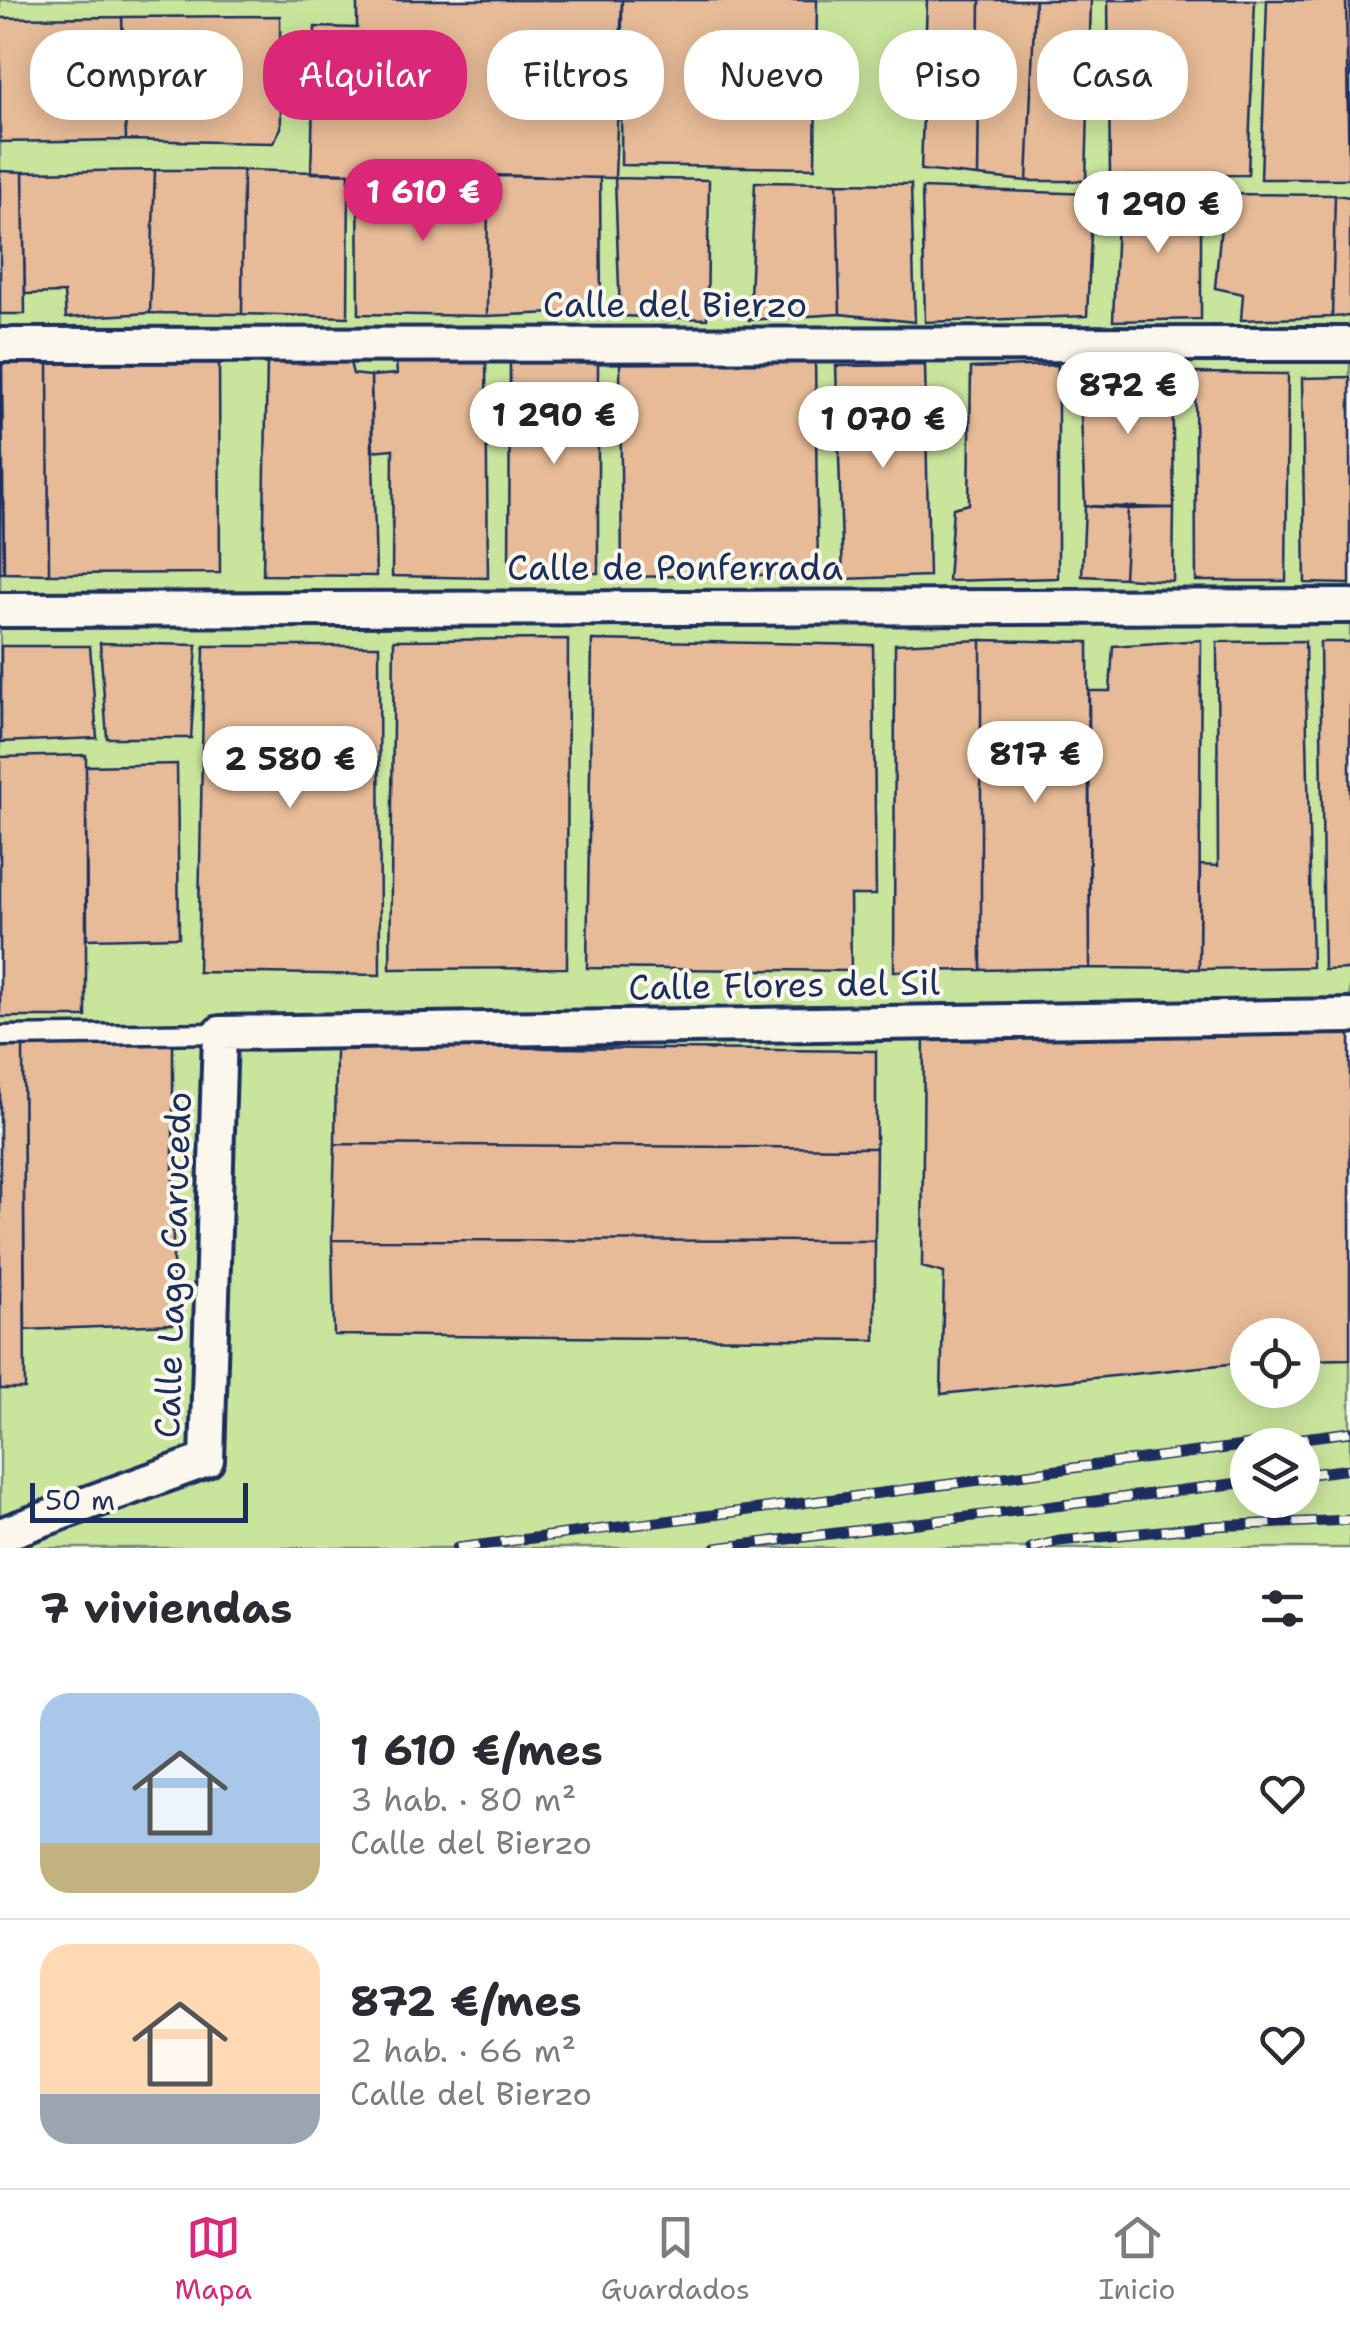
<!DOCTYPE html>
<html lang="es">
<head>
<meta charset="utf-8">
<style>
  :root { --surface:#fff; --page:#f2f2f3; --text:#2b2b33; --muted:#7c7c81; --line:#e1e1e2; --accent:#db2777 }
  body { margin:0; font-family:"Shantell Sans",sans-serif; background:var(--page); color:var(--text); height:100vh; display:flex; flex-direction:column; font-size:38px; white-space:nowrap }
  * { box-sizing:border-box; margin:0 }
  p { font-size:32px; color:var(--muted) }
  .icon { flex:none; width:55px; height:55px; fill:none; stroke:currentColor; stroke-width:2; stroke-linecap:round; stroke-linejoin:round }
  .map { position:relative; height:1548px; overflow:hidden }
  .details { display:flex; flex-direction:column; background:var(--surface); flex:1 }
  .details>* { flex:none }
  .top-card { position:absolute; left:30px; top:30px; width:1290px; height:90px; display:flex; gap:20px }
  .fabs { position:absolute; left:1230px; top:1318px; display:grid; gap:20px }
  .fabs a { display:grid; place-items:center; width:90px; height:90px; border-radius:50%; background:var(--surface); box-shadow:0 5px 25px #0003; font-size:50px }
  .scale { position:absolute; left:30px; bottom:25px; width:218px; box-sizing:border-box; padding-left:10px; border:5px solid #1b2f5e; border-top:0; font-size:28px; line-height:35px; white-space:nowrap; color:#1b2f5e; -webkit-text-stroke:8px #fbf7ec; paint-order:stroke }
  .price { position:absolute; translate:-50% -85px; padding:0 22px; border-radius:35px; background:#fff; color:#222; font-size:32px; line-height:65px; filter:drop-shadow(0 2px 5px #0008) }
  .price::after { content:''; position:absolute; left:50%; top:60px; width:30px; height:22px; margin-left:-15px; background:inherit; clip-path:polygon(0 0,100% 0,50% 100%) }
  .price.on { background:var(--accent); color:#fff }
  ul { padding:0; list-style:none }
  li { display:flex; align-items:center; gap:30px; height:250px; padding:0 40px }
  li+li { border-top:2px solid var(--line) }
  li span { display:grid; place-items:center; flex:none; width:280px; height:200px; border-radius:30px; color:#555 }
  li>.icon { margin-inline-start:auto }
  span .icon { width:120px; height:120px; fill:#fffc; stroke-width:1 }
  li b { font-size:42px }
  h2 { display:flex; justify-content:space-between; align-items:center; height:120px; padding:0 40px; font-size:42px }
  .tag { padding:0 35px; border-radius:40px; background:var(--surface); box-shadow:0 5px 25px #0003; font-size:35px; line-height:90px }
  .tag.on { background:var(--accent); color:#fff }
  .tabs { display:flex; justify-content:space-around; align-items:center; height:140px; border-top:2px solid var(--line); background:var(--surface); font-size:28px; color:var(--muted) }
  .tabs a { display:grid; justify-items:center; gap:5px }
  .tabs .on { color:var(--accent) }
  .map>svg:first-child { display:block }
  .green { fill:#c9e59c; stroke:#728a7d; stroke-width:2.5; fill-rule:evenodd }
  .building { fill:#e7bb97; stroke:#1b2f5e; stroke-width:2.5 }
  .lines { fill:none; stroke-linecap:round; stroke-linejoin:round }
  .lane-casing { stroke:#1b2f5e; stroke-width:25 }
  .street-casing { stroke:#1b2f5e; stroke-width:40 }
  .lane { stroke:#fbf7ec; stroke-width:18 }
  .street { stroke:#fbf7ec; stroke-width:32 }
  .rail-casing { stroke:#1b2f5e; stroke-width:11 }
  .rail { stroke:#fbf7ec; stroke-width:8; stroke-dasharray:22; stroke-linecap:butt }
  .labels { text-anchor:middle; stroke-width:8; stroke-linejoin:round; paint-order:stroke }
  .street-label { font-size:35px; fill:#1b2f5e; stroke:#fbf7ec }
</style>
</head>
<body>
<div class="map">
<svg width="1350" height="1548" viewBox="0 0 1350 1548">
  <rect width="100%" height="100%" fill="#fbf7ec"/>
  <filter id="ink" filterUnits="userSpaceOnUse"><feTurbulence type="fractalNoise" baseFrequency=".01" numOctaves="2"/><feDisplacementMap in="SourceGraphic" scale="20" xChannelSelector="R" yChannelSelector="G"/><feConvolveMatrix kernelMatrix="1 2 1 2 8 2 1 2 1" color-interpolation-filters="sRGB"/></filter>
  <g filter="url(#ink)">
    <path class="green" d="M0,0h1350v1548h-1350zM1248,1335h54v55h-54zM1248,1445h54v55h-54z"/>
    <path class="building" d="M357,0h265l-7,178 -304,-5 4,-146 42,1z
      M622,0h195l-2,168 -194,-3z
      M927,0h53l-2,176 -57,-6z
      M980,0h55l-8,181 -49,-5z
      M1035,0h56l-5,181h-59z
      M1108,0h147l-7,175 -138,1z
      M1267,0h79l3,179h-88z
      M1346,0h4v179h-1z
      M280,16l1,112 -8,15 -147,-3 -4,-123z
      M122,17l4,123 -126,2v-124z
      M155,170h88l-1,144 -92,-1z
      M155,170l-5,143 -84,5 -2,-25 -39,1 -2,-122z
      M243,170l106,3 -1,144 -106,-3z
      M0,171l23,1 2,142h-25z
      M358,172l130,3 -1,141 -128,-2z
      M488,175l112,3 1,133 -114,5z
      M615,178l94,2 -2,139 -87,-3z
      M755,182l82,1 3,131 -91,6z
      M837,183l74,1 4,138 -75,-8z
      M922,188l171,6 -6,122 -162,6z
      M1201,190v129l-88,2 5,-128z
      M1224,194l111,1 -3,122 -91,3 2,-26 -28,-6z
      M1335,195l15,2v119l-18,1z
      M48,357h171l1,216 -171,1z
      M48,357l1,217 -45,-1 -2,-214z
      M349,358l4,16 18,2 5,200 -113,-1 4,-215z
      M0,359l4,214h-4z
      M598,359v214l-89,1 1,-213z
      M486,360l2,218 -96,-2 1,-127 -21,2 -1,-75 26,-2 -1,-13z
      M620,360h195l3,214 -196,3z
      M925,365l4,211 -86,3 -7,-213z
      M1058,365v213l-110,3 5,-73 16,-4 2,-136z
      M1172,365l2,143 -89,-2 -6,-135z
      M1195,373l93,1 -2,207h-90z
      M1350,377v207l-45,-1 -3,-205z
      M1085,506l43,3 -4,69 -42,-2z
      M1174,508l-1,73 -49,-3 4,-69z
      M568,639l-1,329 -177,1 4,-329z
      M592,640l281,5 3,250h-26l1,76 -264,-3z
      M981,640v330l-87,1 1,-327z
      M981,640l107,2 2,326 -109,2z
      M1201,640l-2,329 -109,-1 -1,-277h21l3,-45z
      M1305,641l7,326 -113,2 1,-104 18,1 -1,-224z
      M1320,642h30v327l-26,1z
      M100,643l97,2 -6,93h-84z
      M1,646h89l7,92 -96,4z
      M204,646h175l1,329 -182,-3z
      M86,755v262h-86v-260z
      M177,764l2,173 -92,2 -1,-173z
      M1350,1031v328l-48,1v-25h-54v27l-307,32 3,-121 -22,-6 2,-235z
      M173,1042v282l-148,6 -2,-284z
      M0,1046h23l2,343h-25z
      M336,1046l540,5v97l-541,-4z
      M335,1144l541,4 -1,93 -543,-1z
      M332,1240l543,1v99l-541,-5z"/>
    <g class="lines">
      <defs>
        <path id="lane" d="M0,1036l220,-3"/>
        <path id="street" d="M0,345l1350,-1
          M0,610l1350,-4
          M0,1535l207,-75 13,-427 1130,-17"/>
      </defs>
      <use href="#lane" class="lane-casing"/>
      <use href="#street" class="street-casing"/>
      <use href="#lane" class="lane"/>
      <use href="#street" class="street"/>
      <defs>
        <path id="rail" d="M1302,1475l48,-6
          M457,1548l893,-116
          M716,1548l532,-66
          M1031,1548l28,-7 153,-15 138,-6"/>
      </defs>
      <use href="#rail" class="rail-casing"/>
      <use href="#rail" class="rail"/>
    </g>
  </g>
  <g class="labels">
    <g class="street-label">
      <text x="675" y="317">Calle del Bierzo</text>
      <text x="675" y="580">Calle de Ponferrada</text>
      <text transform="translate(784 985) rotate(-1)" y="12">Calle Flores del Sil</text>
      <text transform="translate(173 1265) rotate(-88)" y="12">Calle Lago Carucedo</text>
    </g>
  </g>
</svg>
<div class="fabs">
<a><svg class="icon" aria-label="locate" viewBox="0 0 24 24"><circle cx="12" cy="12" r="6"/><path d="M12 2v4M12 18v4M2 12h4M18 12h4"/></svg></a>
<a><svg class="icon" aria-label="layers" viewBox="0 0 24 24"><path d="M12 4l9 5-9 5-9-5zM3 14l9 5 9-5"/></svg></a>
</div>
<div class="scale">50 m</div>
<b class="price on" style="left:423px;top:244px">1 610 €</b>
<b class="price" style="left:1158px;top:256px">1 290 €</b>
<b class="price" style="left:1128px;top:437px">872 €</b>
<b class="price" style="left:554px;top:467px">1 290 €</b>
<b class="price" style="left:883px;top:471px">1 070 €</b>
<b class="price" style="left:1035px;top:806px">817 €</b>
<b class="price" style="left:290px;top:811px">2 580 €</b>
<div class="top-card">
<a class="tag">Comprar</a>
<a class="tag on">Alquilar</a>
<a class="tag">Filtros</a>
<a class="tag">Nuevo</a>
<a class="tag">Piso</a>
<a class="tag">Casa</a>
</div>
</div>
<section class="details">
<h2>7 viviendas<svg class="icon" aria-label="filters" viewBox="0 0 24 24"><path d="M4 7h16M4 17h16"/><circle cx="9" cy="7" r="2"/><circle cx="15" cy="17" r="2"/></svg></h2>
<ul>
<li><span style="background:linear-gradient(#a9c7e8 75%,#c2b280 0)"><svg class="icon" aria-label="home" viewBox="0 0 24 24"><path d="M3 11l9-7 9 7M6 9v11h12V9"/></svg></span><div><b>1 610 €/mes</b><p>3 hab. · 80 m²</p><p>Calle del Bierzo</p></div><svg class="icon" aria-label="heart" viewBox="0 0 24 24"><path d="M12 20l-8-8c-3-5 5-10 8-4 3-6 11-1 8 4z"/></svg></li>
<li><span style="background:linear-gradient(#ffd9b3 75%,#9aa5b1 0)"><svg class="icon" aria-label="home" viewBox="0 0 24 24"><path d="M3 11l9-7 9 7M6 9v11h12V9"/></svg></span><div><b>872 €/mes</b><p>2 hab. · 66 m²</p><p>Calle del Bierzo</p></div><svg class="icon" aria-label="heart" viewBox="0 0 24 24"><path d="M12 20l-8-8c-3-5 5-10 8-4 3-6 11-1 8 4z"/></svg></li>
</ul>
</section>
<nav class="tabs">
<a class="on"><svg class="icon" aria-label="map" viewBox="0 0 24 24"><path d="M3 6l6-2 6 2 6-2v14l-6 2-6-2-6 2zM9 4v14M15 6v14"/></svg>Mapa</a>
<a><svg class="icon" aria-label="saved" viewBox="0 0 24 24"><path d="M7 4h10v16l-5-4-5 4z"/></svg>Guardados</a>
<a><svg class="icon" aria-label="home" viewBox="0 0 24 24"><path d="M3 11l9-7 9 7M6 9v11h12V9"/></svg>Inicio</a>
</nav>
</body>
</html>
